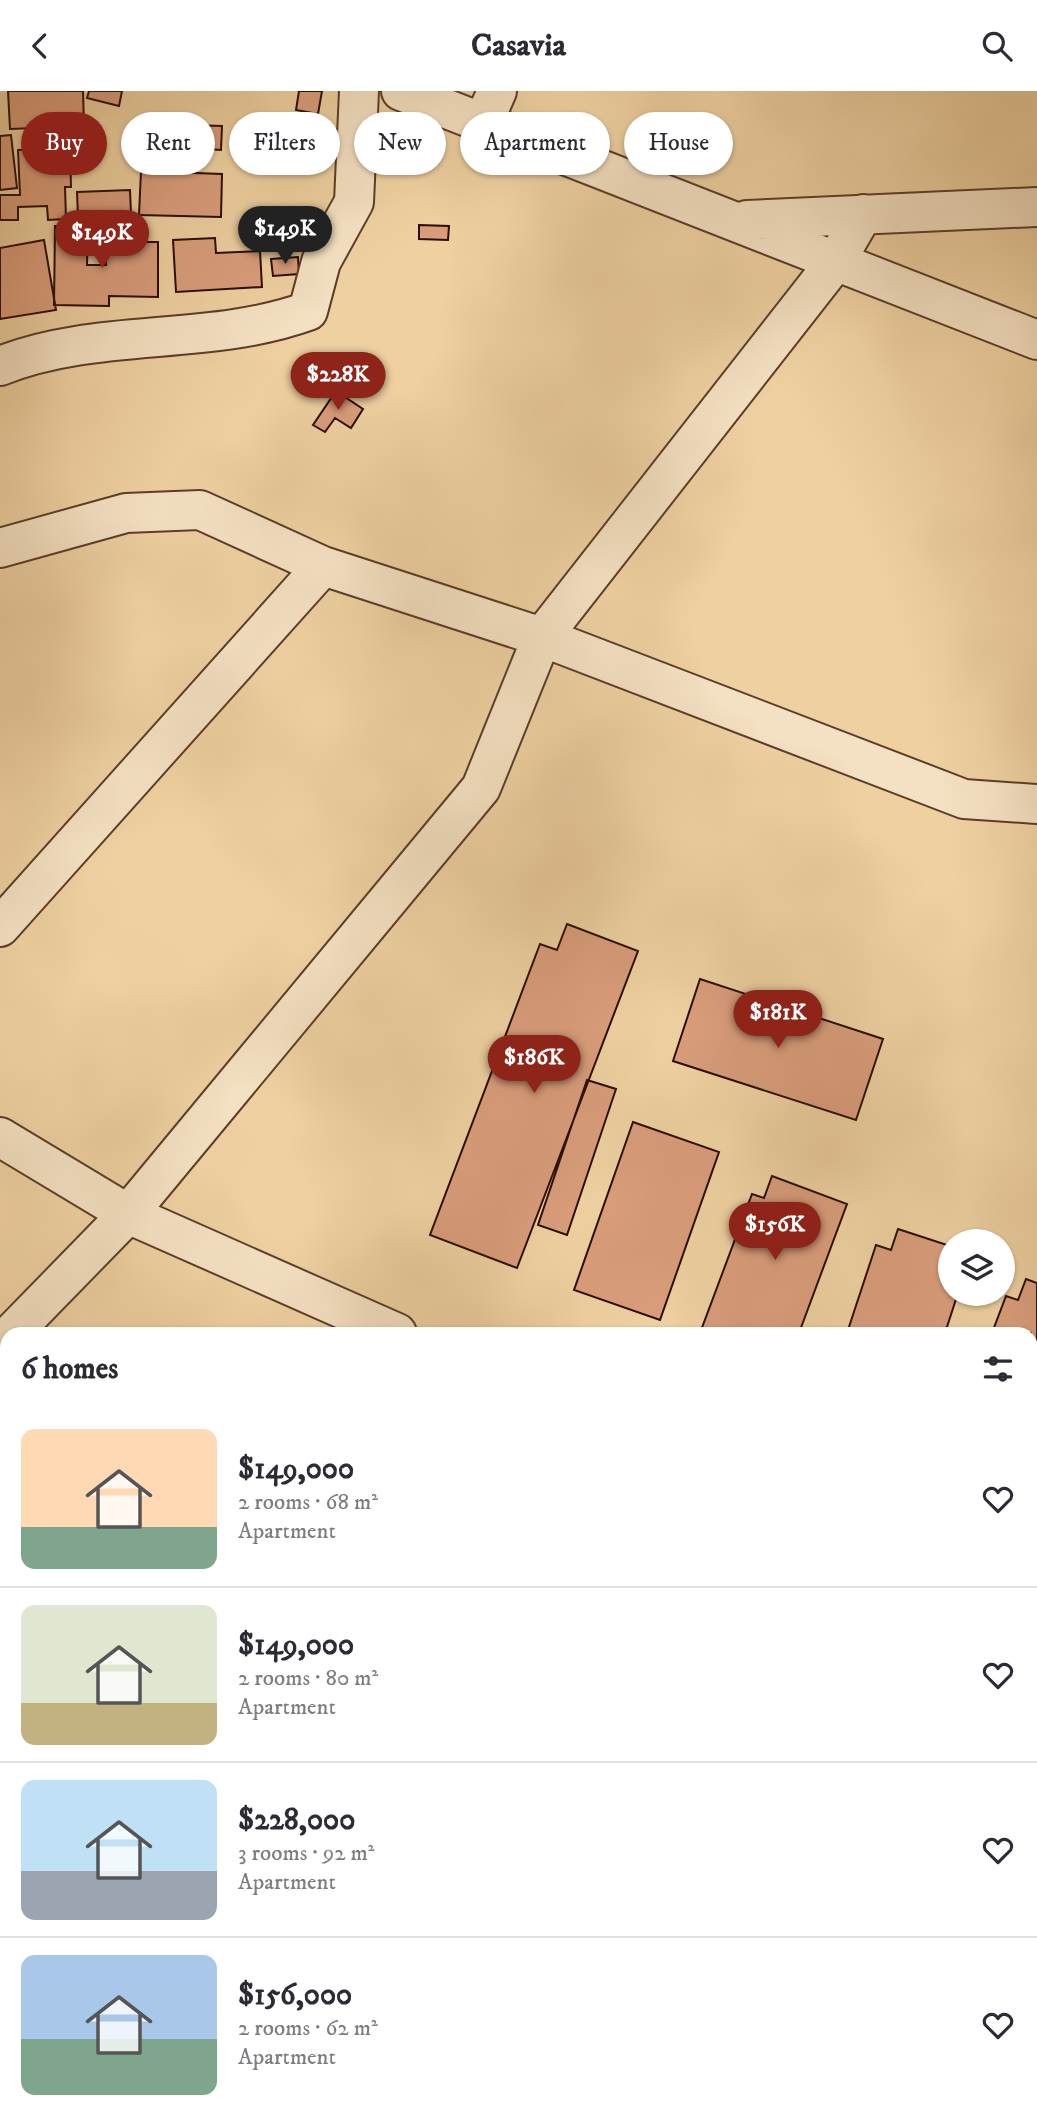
<!DOCTYPE html>
<html lang="en">
<head>
<meta charset="utf-8">
<style>
  :root { --surface:#fff; --page:#f7f7f7; --text:#2b2b33; --muted:#7c7c81; --line:#e1e1e2; --accent:#8f2418 }
  body { margin:0; font-family:"IM FELL DW Pica",serif; background:var(--page); color:var(--text); height:100vh; display:flex; flex-direction:column; font-size:26px; white-space:nowrap }
  * { box-sizing:border-box; margin:0 }
  p { font-size:23px; color:var(--muted) }
  .icon { flex:none; width:38px; height:38px; fill:none; stroke:currentColor; stroke-width:2; stroke-linecap:round; stroke-linejoin:round }
  .map { position:relative; flex:1; overflow:hidden }
  .side { position:absolute; left:0px; top:1236px; width:1038px; height:800px; display:flex; flex-direction:column; background:var(--surface); border-radius:21px 21px 0 0; box-shadow:0 2px 5px #0004 }
  .side>* { flex:none }
  .hud { position:absolute; left:21px; top:21px; width:996px; height:63px; display:flex; gap:14px }
  .controls { position:absolute; left:938px; top:1138px; display:grid; gap:14px }
  .controls a { display:grid; place-items:center; width:77px; height:77px; border-radius:50%; background:var(--surface); box-shadow:0 2px 5px #0004; font-size:35px }
  .price { position:absolute; translate:-50% -60px; padding:0 16px; border-radius:24px; background:var(--accent); color:#fff; font-size:23px; line-height:46px; filter:drop-shadow(0 2px 4px #0008) }
  .price::after { content:''; position:absolute; left:50%; top:42px; width:21px; height:16px; margin-left:-10px; background:inherit; clip-path:polygon(0 0,100% 0,50% 100%) }
  .price.active { background:#222; color:#fff }
  ul { padding:0; list-style:none }
  li { display:flex; align-items:center; gap:21px; height:175px; padding:0 21px }
  li+li { border-top:2px solid var(--line) }
  li span { display:grid; place-items:center; flex:none; width:196px; height:140px; border-radius:14px; color:#555 }
  li>.icon { margin-inline-start:auto }
  span .icon { width:84px; height:84px; fill:#fffc; stroke-width:1 }
  li b { font-size:30px }
  h2 { display:flex; justify-content:space-between; align-items:center; height:84px; padding:0 21px; font-size:30px }
  .pill { padding:0 24px; border-radius:32px; background:var(--surface); box-shadow:0 2px 5px #0004; font-size:24px; line-height:63px }
  .pill.active { background:var(--accent); color:#fff }
  header { display:flex; justify-content:space-between; align-items:center; height:91px; padding:0 21px; background:var(--surface); font-size:32px; font-weight:700 }
  .map>svg:first-child { display:block }
  .building { fill:#d99d7b; stroke:#2a0d00; stroke-width:2 }
  .lines { fill:none; stroke-linecap:round; stroke-linejoin:round }
  .minor-casing { stroke:#5b3e28; stroke-width:42 }
  .minor { stroke:#f4e0c2; stroke-width:38 }
</style>
</head>
<body>
<header><svg class="icon" aria-label="back" viewBox="0 0 24 24"><path d="M15 5l-7 7 7 7"/></svg>Casavia<svg class="icon" aria-label="search" viewBox="0 0 24 24"><circle cx="10" cy="10" r="6"/><path d="M15 15l6 6"/></svg></header>
<div class="map">
<svg width="1037" height="2034" viewBox="0 0 1037 2034">
  <rect width="100%" height="100%" fill="#eed0a1"/>
  <filter id="stains"><feTurbulence type="fractalNoise" baseFrequency=".00286" numOctaves="4"/><feColorMatrix values="0 0 0 0 .2 0 0 0 0 .09 0 0 0 0 .02 0 0 0 .5 -.17"/></filter>
  <radialGradient id="worn" r=".72"><stop offset=".6" stop-color="#630" stop-opacity="0"/><stop offset="1" stop-color="#630" stop-opacity=".3"/></radialGradient>
  <path class="building" d="M8,0h75l1,35 -74,3z
    M89,0h33l-3,15 -32,-8z
    M299,0h23l-4,23 -22,-4z
    M291,32l45,6 -4,25 -44,-6z
    M191,34l31,1 -1,24 -31,-2z
    M103,41l1,16 -26,2 -1,-16z
    M11,44l6,53 -17,2v-54z
    M70,57l1,39h-6l1,32 -18,1 -1,-14 -29,1v13h-18v-25h20l-2,-45z
    M141,80l81,3 -1,43 -82,-2z
    M130,99l1,25 -53,2 -1,-25z
    M419,134l30,1 -1,14 -29,-1z
    M55,135h33l-1,39h19v-23h52v55l-49,-1v10l-55,-1z
    M215,147l1,15 44,-2 2,36 -86,5 -3,-52z
    M44,149l12,70 -56,9v-71z
    M298,166l1,17 -26,2 -2,-17z
    M336,300l27,18 -12,19 -16,-10 -10,14 -12,-7z
    M567,833l71,27 -121,317 -87,-33 110,-291 17,6z
    M700,888l183,60 -27,81 -183,-59z
    M587,989l29,9 -49,146 -29,-10z
    M633,1031l86,30 -59,168 -86,-30z
    M772,1085l75,28 -48,129h-99l52,-139 12,4z
    M898,1138l52,17v47h8l-13,40h-98l29,-88 15,5z
    M1026,1188l11,4v194l-6,-2v-142h-39l14,-37 12,4z
    M7,1409v43l-7,-5v-29z
    M1037,1972v62h-43l-3,-6h40v-53z
    M557,2028h17l-13,6z
    M696,2028h51l3,6h-52z
    M781,2028h72l3,6h-72z"/>
  <g class="lines">
    <defs>
      <path id="minor" d="M401,0l636,249
        M483,32l14,-32
        M747,129l290,-13
        M0,275c97,-39 209,-19 308,-55l13,-49 33,-60 5,-111
        M0,457l126,-35 74,-3 123,56 219,71 422,162 73,5
        M0,836l323,-361
        M0,1046l128,77 269,119
        M12,1242l116,-119 353,-426 61,-151 294,-376 27,-47
        M0,1478l7,6
        M1031,1510l6,2
        M1031,1575l6,-3
        M0,1872l7,8
        M1031,1888l6,-4
        M0,1989l7,2
        M90,2028l4,6
        M406,2028l15,6
        M645,2028l3,6
        M898,2028l4,6
        M232,2034l3,-6"/>
    </defs>
    <use href="#minor" class="minor-casing"/>
    <use href="#minor" class="minor"/>
  </g>
  <rect width="100%" height="100%" filter="url(#stains)"/>
  <rect width="100%" height="100%" fill="url(#worn)"/>
</svg>
<div class="controls">
<a><svg class="icon" aria-label="layers" viewBox="0 0 24 24"><path d="M12 4l9 5-9 5-9-5zM3 14l9 5 9-5"/></svg></a>
</div>
<b class="price active" style="left:285px;top:175px">$149K</b>
<b class="price" style="left:102px;top:179px">$149K</b>
<b class="price" style="left:338px;top:321px">$228K</b>
<b class="price" style="left:778px;top:959px">$181K</b>
<b class="price" style="left:534px;top:1004px">$186K</b>
<b class="price" style="left:775px;top:1171px">$156K</b>
<div class="hud">
<a class="pill active">Buy</a>
<a class="pill">Rent</a>
<a class="pill">Filters</a>
<a class="pill">New</a>
<a class="pill">Apartment</a>
<a class="pill">House</a>
</div>
<section class="side">
<h2>6 homes<svg class="icon" aria-label="filters" viewBox="0 0 24 24"><path d="M4 7h16M4 17h16"/><circle cx="9" cy="7" r="2"/><circle cx="15" cy="17" r="2"/></svg></h2>
<ul>
<li><span style="background:linear-gradient(#ffd9b3 70%,#7fa58c 0)"><svg class="icon" aria-label="home" viewBox="0 0 24 24"><path d="M3 11l9-7 9 7M6 9v11h12V9"/></svg></span><div><b>$149,000</b><p>2 rooms · 68 m²</p><p>Apartment</p></div><svg class="icon" aria-label="heart" viewBox="0 0 24 24"><path d="M12 20l-8-8c-3-5 5-10 8-4 3-6 11-1 8 4z"/></svg></li>
<li><span style="background:linear-gradient(#dfe7d0 70%,#c2b280 0)"><svg class="icon" aria-label="home" viewBox="0 0 24 24"><path d="M3 11l9-7 9 7M6 9v11h12V9"/></svg></span><div><b>$149,000</b><p>2 rooms · 80 m²</p><p>Apartment</p></div><svg class="icon" aria-label="heart" viewBox="0 0 24 24"><path d="M12 20l-8-8c-3-5 5-10 8-4 3-6 11-1 8 4z"/></svg></li>
<li><span style="background:linear-gradient(#bfe0f5 65%,#9aa5b1 0)"><svg class="icon" aria-label="home" viewBox="0 0 24 24"><path d="M3 11l9-7 9 7M6 9v11h12V9"/></svg></span><div><b>$228,000</b><p>3 rooms · 92 m²</p><p>Apartment</p></div><svg class="icon" aria-label="heart" viewBox="0 0 24 24"><path d="M12 20l-8-8c-3-5 5-10 8-4 3-6 11-1 8 4z"/></svg></li>
<li><span style="background:linear-gradient(#a9c7e8 60%,#7fa58c 0)"><svg class="icon" aria-label="home" viewBox="0 0 24 24"><path d="M3 11l9-7 9 7M6 9v11h12V9"/></svg></span><div><b>$156,000</b><p>2 rooms · 62 m²</p><p>Apartment</p></div><svg class="icon" aria-label="heart" viewBox="0 0 24 24"><path d="M12 20l-8-8c-3-5 5-10 8-4 3-6 11-1 8 4z"/></svg></li>
</ul>
</section>
</div>
</body>
</html>
